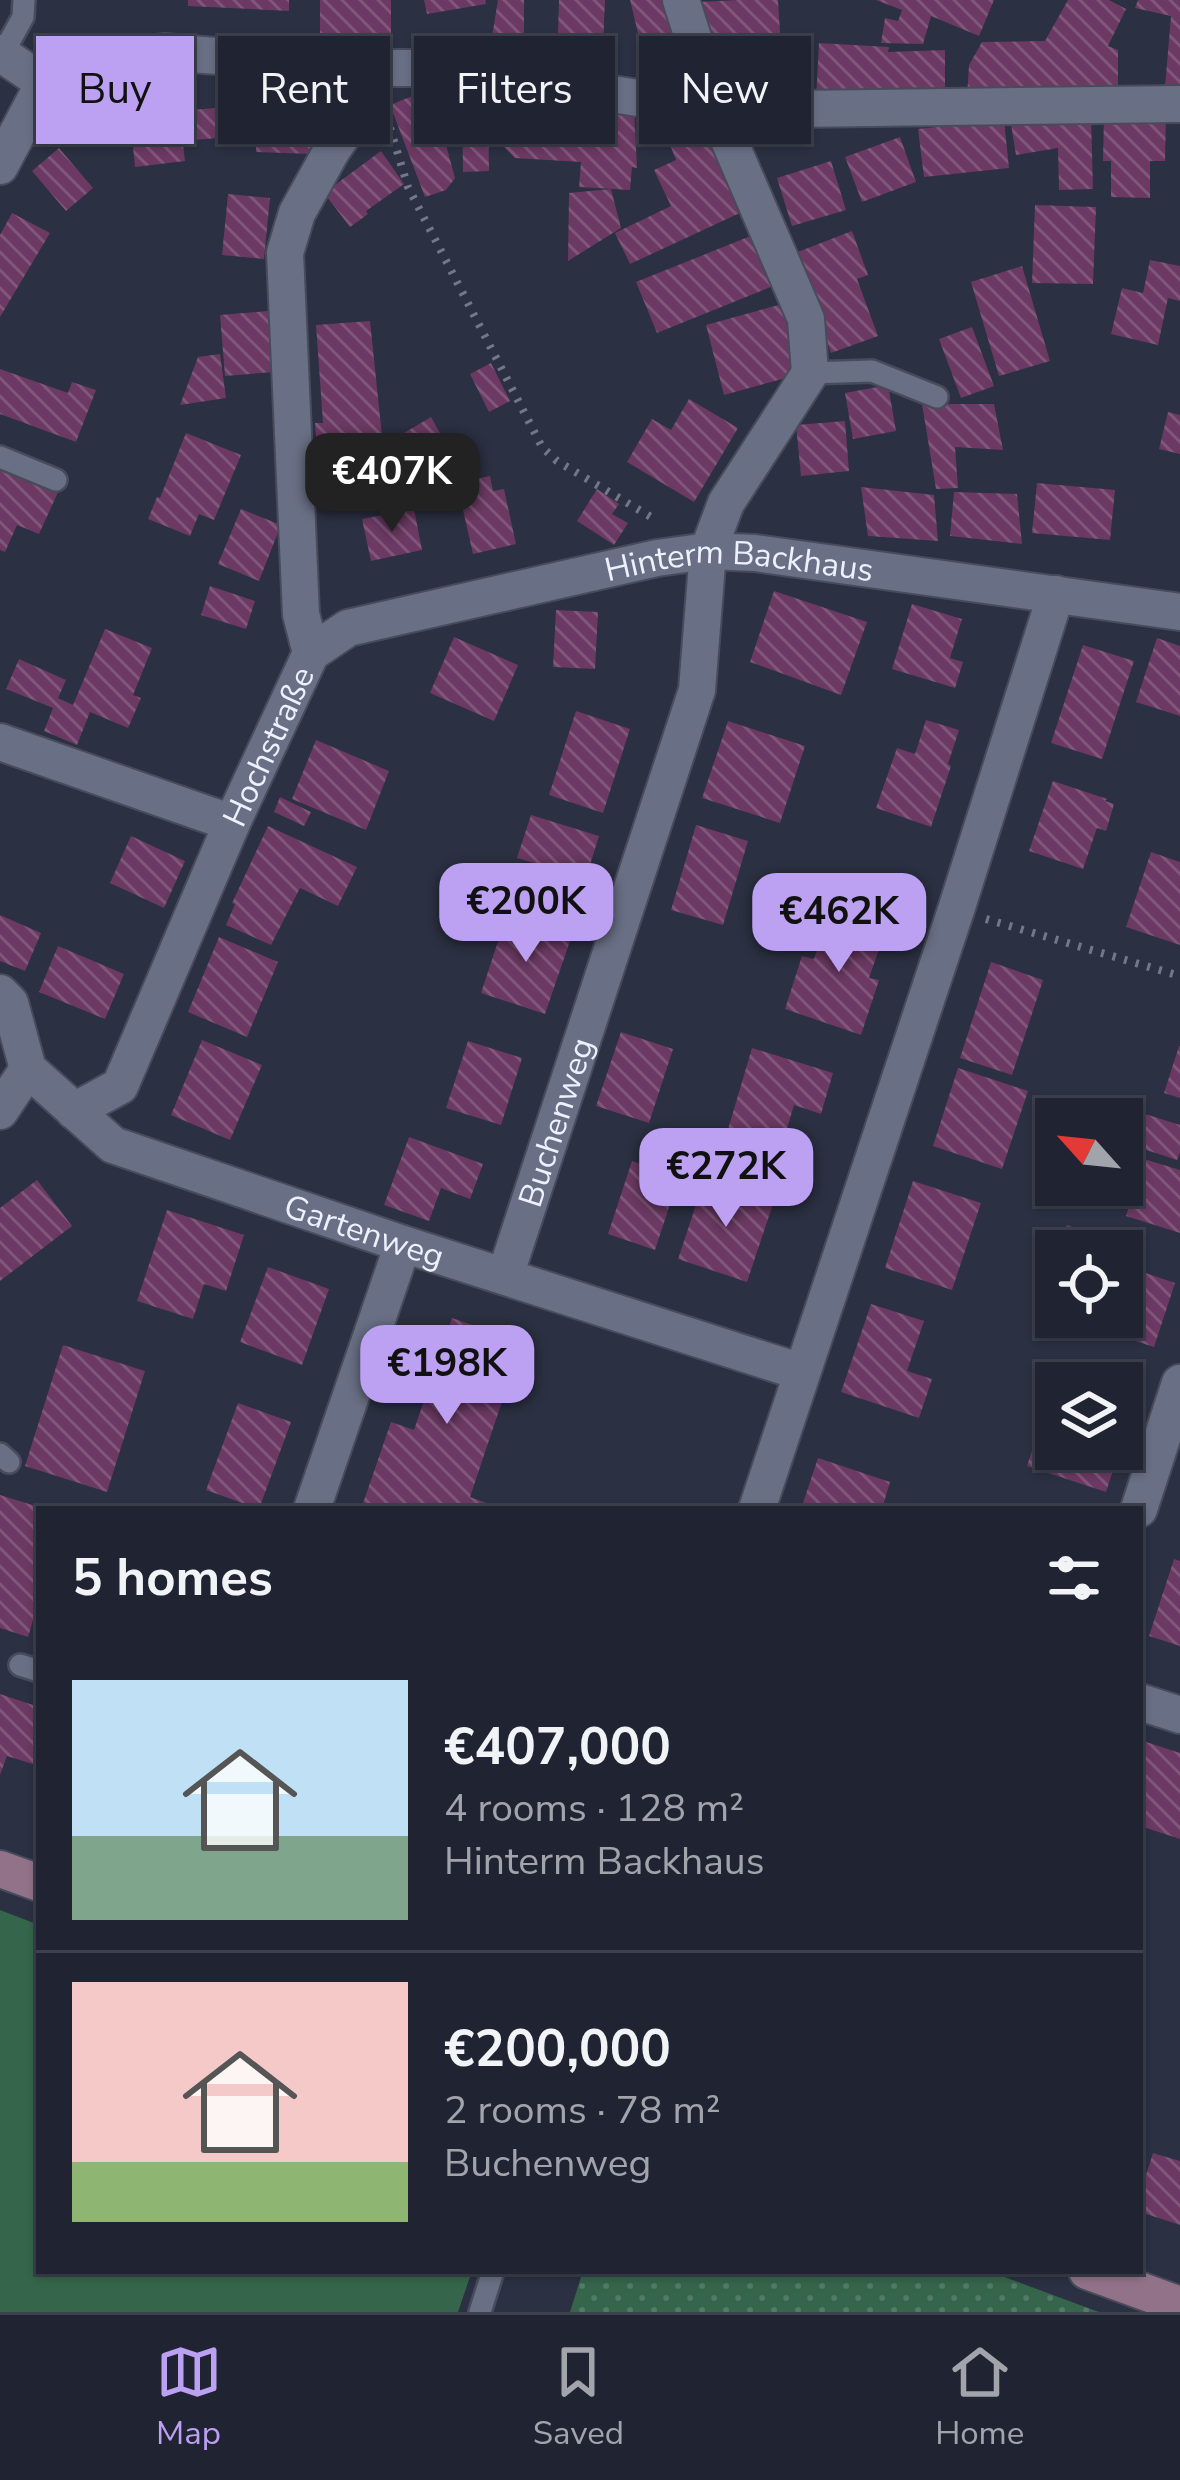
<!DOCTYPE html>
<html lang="en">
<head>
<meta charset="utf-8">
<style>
  :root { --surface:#202432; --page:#282c3a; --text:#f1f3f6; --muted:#a2a4ac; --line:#3d414d; --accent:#bca0f2 }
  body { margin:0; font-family:"Nunito Sans",sans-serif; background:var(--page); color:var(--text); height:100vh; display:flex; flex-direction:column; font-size:45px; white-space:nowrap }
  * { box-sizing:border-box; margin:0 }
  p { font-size:39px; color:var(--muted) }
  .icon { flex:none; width:66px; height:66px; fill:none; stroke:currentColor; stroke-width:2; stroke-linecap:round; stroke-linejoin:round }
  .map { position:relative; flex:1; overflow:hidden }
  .panel { position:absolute; left:36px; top:1506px; width:1107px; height:768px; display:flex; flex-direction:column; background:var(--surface); border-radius:0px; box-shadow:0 3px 9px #0004,0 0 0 3px var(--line) }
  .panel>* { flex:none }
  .top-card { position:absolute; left:36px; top:36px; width:1110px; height:108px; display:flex; gap:24px }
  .needle { width:78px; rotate:297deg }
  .controls { position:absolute; left:1035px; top:1098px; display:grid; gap:24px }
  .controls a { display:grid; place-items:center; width:108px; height:108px; border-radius:0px; background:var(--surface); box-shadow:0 3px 9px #0004,0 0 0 3px var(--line); font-size:60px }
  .price { position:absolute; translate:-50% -102px; padding:0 27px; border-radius:24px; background:var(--accent); color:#111; font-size:39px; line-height:78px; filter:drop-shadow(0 3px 6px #0008) }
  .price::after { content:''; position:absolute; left:50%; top:72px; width:36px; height:27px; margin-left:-18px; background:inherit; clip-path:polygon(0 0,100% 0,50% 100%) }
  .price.selected { background:#222; color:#fff }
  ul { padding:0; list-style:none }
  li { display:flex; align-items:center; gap:36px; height:300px; padding:0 36px }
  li+li { border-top:3px solid var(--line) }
  li span { display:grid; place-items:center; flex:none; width:336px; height:240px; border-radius:0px; color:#555 }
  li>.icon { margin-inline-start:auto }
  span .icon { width:144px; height:144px; fill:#fffc; stroke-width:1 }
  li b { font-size:51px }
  h2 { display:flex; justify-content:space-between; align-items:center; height:144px; padding:0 36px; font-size:51px }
  .chip { padding:0 42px; border-radius:0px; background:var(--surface); box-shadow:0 3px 9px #0004,0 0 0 3px var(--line); font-size:42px; line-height:108px }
  .chip.selected { background:var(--accent); color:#111 }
  .menu { display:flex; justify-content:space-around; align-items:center; height:168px; border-top:3px solid var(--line); background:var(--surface); font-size:33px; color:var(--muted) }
  .menu a { display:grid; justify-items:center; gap:6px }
  .menu .selected { color:var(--accent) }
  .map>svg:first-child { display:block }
  .grass { fill:url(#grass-dots) }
  .garden { fill:#35654b }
  .building { fill:url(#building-back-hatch) }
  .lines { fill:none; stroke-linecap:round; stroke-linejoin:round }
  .lane-casing { stroke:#484b5b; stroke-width:26 }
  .street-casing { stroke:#484b5b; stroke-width:40 }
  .secondary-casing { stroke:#484b5b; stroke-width:40 }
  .path { stroke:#737787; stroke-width:8; stroke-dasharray:3 9; stroke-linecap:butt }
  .lane { stroke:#696f84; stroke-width:21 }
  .street { stroke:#696f84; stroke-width:36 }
  .secondary { stroke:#927289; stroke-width:36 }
  .labels { text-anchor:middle; stroke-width:9; stroke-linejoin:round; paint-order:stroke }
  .street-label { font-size:33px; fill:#edf0fd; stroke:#161820 }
</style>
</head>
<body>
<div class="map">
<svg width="1180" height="2312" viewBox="0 0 1180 2312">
  <defs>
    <pattern id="grass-dots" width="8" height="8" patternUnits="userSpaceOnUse" patternTransform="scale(3)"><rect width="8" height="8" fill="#35654b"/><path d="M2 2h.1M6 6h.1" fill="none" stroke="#537b66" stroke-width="1.8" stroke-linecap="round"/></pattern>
    <pattern id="building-back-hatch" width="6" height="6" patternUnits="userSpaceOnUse" patternTransform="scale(3)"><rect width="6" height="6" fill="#6b3963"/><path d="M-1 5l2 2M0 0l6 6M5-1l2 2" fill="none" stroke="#80567a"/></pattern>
  </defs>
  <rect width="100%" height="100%" fill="#2b3042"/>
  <path class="grass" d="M583,2271h405l111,41h-529z"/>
  <path class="garden" d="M0,1910l39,15v346h433l-14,41h-458z"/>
  <path class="building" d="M188,0h101v11l-101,-5z
    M320,0h71v33h-71z
    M424,0h61l1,4 -59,10z
    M498,0h26v47l-33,-4z
    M559,0h46l-3,68 -45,-2z
    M630,0h39l12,49 -37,9z
    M739,0h39l3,48 -71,2 -12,-48z
    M876,0h118l-15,36 -48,-20 -8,28 -42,-1 4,-25 13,3 4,-11z
    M1068,0h41l17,9 -18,37 10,4v42l-151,5 2,-32 13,-23 63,-1z
    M1138,0h42v88l-15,-1 6,-71 -36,-8z
    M819,43l70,4 -1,5 57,-2v47l-129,2z
    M425,91l7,23 5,-2 18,66 -9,12 -21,7 -35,-92z
    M511,91l69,16 54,1 3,60 -5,-1 -2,23 -51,-3 2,-25 -66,-4 -14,-14 2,-31 7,-6z
    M258,101l56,2 -2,51 -56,-2z
    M238,106l2,30 -46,4 -2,-30z
    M462,106h26l1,65 -26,1z
    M714,111l41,95 -125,58 -15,-31 56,-27 -17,-36 22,-10 -11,-28z
    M1091,115l2,74 -34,1 -1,-42 -42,7 -5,-31 46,-8z
    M1104,115h62l-1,46h-15v37l-39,-1v-36h-8z
    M180,120l5,41 -50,6 -4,-41z
    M1004,120l5,48 -85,9 -6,-48z
    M900,137l16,45 -54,20 -17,-45z
    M59,148l34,40 -27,23 -34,-40z
    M381,151l23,33 -38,27 2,3 -18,13 -26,-34z
    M831,161l15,49 -54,16 -15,-48z
    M611,189l10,39 -53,33 1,-68z
    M228,194l42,4 -6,61 -42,-4z
    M1035,205l61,2 -3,77 -61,-1z
    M12,213l38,20 -50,84v-82z
    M852,231l16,44 -11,4 21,57 -47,17 -36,-100z
    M758,233l20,51 -121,49 -21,-51z
    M1150,260l30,6v35l-12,-3 -10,47 -47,-11 11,-46 21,5z
    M1022,266l28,95 -51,15 -28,-94z
    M786,303l18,70 -80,22 -18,-70z
    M268,311l5,61 -48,4 -5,-61z
    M370,321l12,115 -39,38 -24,1 -4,-52h8l-7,-98z
    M972,327l22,59 -33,12 -22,-59z
    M220,354l6,44 -46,7 18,-48z
    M491,363l19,38 -21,11 -19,-38z
    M0,369l68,24 4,-11 24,8 -20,52 -76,-28z
    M888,385l8,46 -43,8 -8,-46z
    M689,399l49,29 -44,74 -67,-40 25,-43 19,11z
    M922,404h72l9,46 -48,-3 3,41 -22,1z
    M1168,412l12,3v39l-21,-5z
    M431,417l25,45 -32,18 -25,-44z
    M845,421l4,50 -48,5 -5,-51z
    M186,433l55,22 -27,65 -15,-6 -9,22 -42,-17 9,-22 3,1z
    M0,461l60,27 -21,46 -22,-9 -12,27 -5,-2z
    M490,476l3,15 11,-2 12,55 -43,10 -16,-71z
    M1037,483l78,7 -5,50 -78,-7z
    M861,487l73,8 4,46 -70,-5z
    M597,489l22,15 -7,10 16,9 -14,22 -37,-24z
    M954,492l63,2 5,50 -72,-8z
    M241,509l40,16 -22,56 -41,-17z
    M414,509l8,41 -51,11 -9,-42z
    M210,586l45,15 -9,28 -45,-14z
    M774,591l93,31 -26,73 -91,-33z
    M912,604l50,15 -12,39 13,4 -8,26 -63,-19z
    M556,610l42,2 -3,57 -42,-2z
    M105,629l47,19 -19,47 8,3 -13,30 -38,-16 -13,33 -33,-14 9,-23 -47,-19 13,-30 47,21 -8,18 15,7z
    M454,637l64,28 -24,56 -64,-28z
    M1157,638l23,8v70l-44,-14z
    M1083,645l51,16 -32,98 -51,-16z
    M576,711l54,18 -27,84 -54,-18z
    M926,720l33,10 -11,34 3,2 -20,61 -55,-19 21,-60 18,6z
    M728,721l77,25 -25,77 -78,-25z
    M316,740l73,31 -23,59 -74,-31z
    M1053,781l54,18 -2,2 9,3 -8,27 -9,-3 -14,41 -54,-18z
    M280,797l31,15 -7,14 -30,-14z
    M531,815l68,21 -25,80 -49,-15 12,-37 -20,-6z
    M696,825l52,16 -25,84 -52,-15z
    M268,826l89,41 -19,39 -38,-18 -29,57 -45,-20 9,-21 -3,-1z
    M131,836l54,25 -21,47 -54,-25z
    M1151,852l29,10v83l-54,-18z
    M830,910l56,19 -17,49 10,2 -18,55 -76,-26 17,-53 12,3z
    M0,915l41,18 -16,38 -25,-10z
    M506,917l65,21 -26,76 -64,-21z
    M219,937l59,25 -31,75 -59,-25z
    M58,946l66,28 -19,45 -66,-27z
    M991,962l52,18 -31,95 -52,-17z
    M621,1032l52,17 -24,74 -53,-17z
    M202,1040l60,25 -32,75 -59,-25z
    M468,1041l54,17 -21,67 -55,-17z
    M1179,1046h1v52l-16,-5z
    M752,1048l81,25 -12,41 -27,-9 -14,47 -54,-16z
    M958,1068l70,23 -26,78 -69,-23z
    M1142,1113l38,12v27l-3,8 -46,-15z
    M409,1137l74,27 -13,35 -29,-11 -12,33 -45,-16z
    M1144,1159l36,11v63l-54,-17z
    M632,1161l47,16 -24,73 -47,-16z
    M705,1178l69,23 -27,81 -69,-23z
    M37,1180l35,46 -72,55v-73z
    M913,1181l68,22 -29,87 -67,-22z
    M167,1210l77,25 -18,56 -22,-7 -11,35 -56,-18z
    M1067,1225l64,22 -6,19 50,17 -21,64 -71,-23 2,-7h37v-66l-64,-1z
    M268,1267l61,22 -27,76 -62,-23z
    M871,1304l53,17 -17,50 25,8 -13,39 -78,-26z
    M452,1318l70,24 -52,155 33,12h-142l30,-87 23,8z
    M63,1345l82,26 -38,121 -82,-26z
    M1057,1374l25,8 -26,1v66h64l-14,43 -79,-26z
    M1122,1395l14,5 -13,41h-1z
    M238,1403l53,19 -32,87 -53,-19z
    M818,1458l72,24 -8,27h-81z
    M0,1495l39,12v93l-11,37 -28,-9z
    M1174,1559l6,2v85l-31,-10z
    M0,1694l39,13v59l-32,-10 -7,19z
    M1140,1740l40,13v86l-40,-13z
    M1153,2153l27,8v64l-40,-13v-18z"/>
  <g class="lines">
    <defs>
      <path id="lane" d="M2,55l21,-38 1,-17
        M810,373l62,-2 65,26
        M0,457l56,23
        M0,1454l9,8
        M20,1665l19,6
        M480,2312l13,-41"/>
      <g id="street">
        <path d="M0,53l44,30"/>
        <path d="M0,166l44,-83 49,-23 71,-8 209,16h70l273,42 464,-6"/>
        <path id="s1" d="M311,653l37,-25 309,-70 51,-7 47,2 425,59"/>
        <path d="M0,742l232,81"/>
        <path id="s2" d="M0,993l10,10 18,66 85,76 290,99 398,128"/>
        <path d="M0,1111l28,-42"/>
        <path id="s3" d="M74,1111l46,-25 112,-263 79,-170 -10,-39 -16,-361 12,-40 35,-63 35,-50 6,-32"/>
        <path id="s4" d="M505,1276l192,-586 11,-139 18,-48 84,-130 -4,-54 -90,-209 -35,-110"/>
        <path d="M312,1509l91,-265"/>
        <path d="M757,1509l199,-599 100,-316"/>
        <path d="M1139,1509l41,-126"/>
        <path d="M1140,1702l40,13"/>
      </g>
      <path id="secondary" d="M0,1869l39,14
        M1087,2271l93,34"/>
    </defs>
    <use href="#lane" class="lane-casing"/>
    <use href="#street" class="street-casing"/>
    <use href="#secondary" class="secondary-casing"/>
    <path class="path" d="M390,128l18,59 134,260 15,14 99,59
      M986,919l194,57"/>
    <use href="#lane" class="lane"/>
    <use href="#street" class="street"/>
    <use href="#secondary" class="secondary"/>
  </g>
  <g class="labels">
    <g class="street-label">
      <text dy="12" stroke="none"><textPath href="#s1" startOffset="444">Hinterm Backhaus</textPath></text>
      <text dy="12" stroke="none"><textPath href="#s3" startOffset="423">Hochstraße</textPath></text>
      <text dy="12" stroke="none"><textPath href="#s4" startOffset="162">Buchenweg</textPath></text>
      <text dy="12" stroke="none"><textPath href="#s2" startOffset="462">Gartenweg</textPath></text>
    </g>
  </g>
</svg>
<div class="controls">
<a><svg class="needle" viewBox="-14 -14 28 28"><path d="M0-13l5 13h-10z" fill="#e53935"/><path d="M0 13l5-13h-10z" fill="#a2a4ac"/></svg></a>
<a><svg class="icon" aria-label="locate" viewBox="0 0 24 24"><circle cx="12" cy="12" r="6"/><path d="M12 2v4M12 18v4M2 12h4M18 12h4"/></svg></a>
<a><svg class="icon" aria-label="layers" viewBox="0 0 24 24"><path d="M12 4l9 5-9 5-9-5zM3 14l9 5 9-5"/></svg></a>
</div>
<b class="price selected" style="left:392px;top:535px">€407K</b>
<b class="price" style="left:526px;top:965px">€200K</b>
<b class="price" style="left:839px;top:975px">€462K</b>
<b class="price" style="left:726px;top:1230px">€272K</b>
<b class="price" style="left:447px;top:1427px">€198K</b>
<div class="top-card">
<a class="chip selected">Buy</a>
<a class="chip">Rent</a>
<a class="chip">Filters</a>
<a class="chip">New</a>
</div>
<section class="panel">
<h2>5 homes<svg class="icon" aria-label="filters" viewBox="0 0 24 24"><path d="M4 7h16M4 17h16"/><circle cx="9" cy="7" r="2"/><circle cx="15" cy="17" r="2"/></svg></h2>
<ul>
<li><span style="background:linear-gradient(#bfe0f5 65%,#7fa58c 0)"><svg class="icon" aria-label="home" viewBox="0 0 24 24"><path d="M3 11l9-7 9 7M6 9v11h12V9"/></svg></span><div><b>€407,000</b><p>4 rooms · 128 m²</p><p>Hinterm Backhaus</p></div></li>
<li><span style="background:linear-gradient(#f6c9c9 75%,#8fb573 0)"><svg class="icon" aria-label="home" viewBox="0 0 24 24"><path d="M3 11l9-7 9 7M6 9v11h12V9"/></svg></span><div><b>€200,000</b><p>2 rooms · 78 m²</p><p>Buchenweg</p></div></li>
</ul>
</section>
</div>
<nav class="menu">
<a class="selected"><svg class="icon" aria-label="map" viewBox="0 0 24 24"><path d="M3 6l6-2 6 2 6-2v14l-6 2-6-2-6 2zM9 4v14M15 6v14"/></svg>Map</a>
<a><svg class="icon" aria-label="saved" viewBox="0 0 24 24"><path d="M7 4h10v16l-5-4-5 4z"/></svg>Saved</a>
<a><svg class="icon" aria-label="home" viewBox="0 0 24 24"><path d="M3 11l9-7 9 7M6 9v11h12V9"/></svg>Home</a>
</nav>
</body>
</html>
